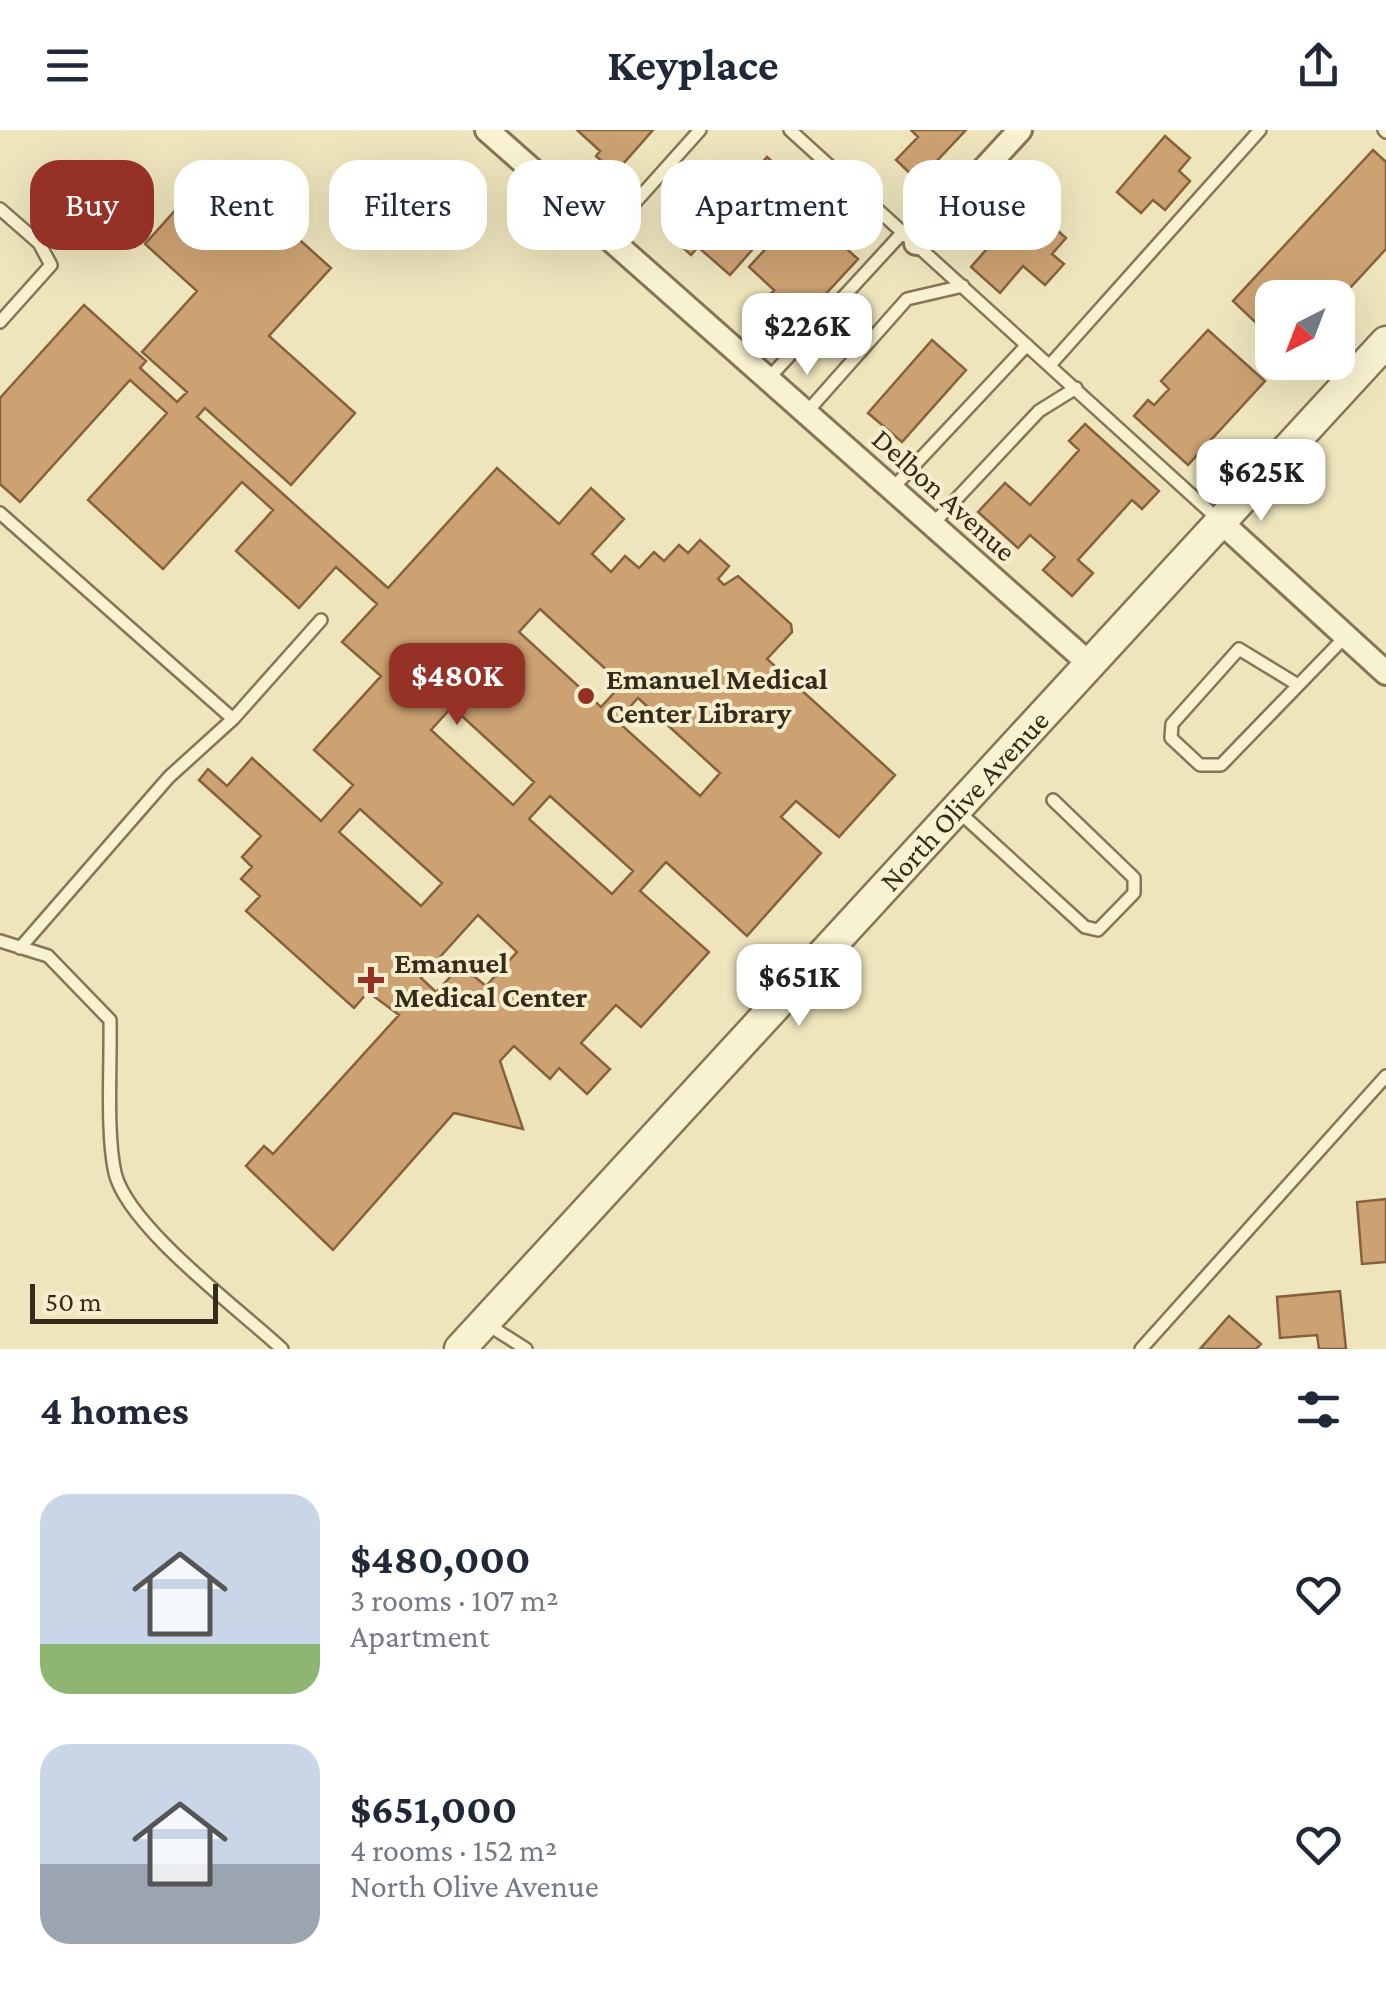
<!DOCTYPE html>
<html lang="en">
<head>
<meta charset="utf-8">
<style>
  :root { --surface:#fff; --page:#f6f6f7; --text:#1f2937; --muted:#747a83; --accent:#963125 }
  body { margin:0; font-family:"Crimson Pro",serif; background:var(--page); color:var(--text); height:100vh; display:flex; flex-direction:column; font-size:38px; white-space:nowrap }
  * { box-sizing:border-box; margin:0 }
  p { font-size:32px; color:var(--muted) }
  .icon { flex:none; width:55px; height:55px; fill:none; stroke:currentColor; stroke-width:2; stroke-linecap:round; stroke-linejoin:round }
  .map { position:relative; height:1219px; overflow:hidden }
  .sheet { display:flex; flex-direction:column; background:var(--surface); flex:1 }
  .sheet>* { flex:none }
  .top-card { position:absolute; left:30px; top:30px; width:1328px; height:90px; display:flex; gap:20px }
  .needle { width:65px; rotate:222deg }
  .buttons { position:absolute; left:1255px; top:150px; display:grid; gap:20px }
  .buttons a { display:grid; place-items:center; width:100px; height:100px; border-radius:20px; background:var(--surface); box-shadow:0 10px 40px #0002; font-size:50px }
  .scale { position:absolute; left:30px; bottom:25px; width:188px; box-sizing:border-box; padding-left:10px; border:5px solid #352b1b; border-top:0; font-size:28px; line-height:35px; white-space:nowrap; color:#352b1b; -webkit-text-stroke:8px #f6eecd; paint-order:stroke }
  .price { position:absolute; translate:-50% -85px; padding:0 22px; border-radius:20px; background:#fff; color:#222; font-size:32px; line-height:65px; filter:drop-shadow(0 2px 5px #0008) }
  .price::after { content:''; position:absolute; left:50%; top:60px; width:30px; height:22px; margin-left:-15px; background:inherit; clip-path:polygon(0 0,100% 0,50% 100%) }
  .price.selected { background:var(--accent); color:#fff }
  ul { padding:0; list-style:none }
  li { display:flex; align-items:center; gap:30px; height:250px; padding:0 40px }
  li span { display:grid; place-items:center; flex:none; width:280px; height:200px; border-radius:30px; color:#555 }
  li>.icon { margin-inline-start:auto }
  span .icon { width:120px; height:120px; fill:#fffc; stroke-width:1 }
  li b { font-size:42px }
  h2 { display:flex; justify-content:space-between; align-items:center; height:120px; padding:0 40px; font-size:42px }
  .chip { padding:0 35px; border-radius:30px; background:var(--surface); box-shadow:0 10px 40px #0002; font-size:35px; line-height:90px }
  .chip.selected { background:var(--accent); color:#fff }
  header { display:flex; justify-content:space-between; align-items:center; height:130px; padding:0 40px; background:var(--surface); font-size:45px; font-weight:700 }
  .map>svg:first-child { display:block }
  .building { fill:#cda272; stroke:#86613b; stroke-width:2.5; fill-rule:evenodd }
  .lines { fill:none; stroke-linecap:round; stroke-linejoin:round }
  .service-casing { stroke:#867556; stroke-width:16 }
  .minor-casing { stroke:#867556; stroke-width:28 }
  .tertiary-casing { stroke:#867556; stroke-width:35 }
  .service { stroke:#f9f2d0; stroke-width:11 }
  .minor { stroke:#f9f2d0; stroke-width:22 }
  .tertiary { stroke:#f9f2d0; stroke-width:30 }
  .poi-dot { fill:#963125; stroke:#f6eecd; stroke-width:4 }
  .labels { text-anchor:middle; stroke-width:8; stroke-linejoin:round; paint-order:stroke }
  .street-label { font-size:30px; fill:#352b1b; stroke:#f6eecd }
  .poi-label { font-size:30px; font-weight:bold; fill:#352b1b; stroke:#f6eecd; text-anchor:start }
</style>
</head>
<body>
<header><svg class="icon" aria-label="menu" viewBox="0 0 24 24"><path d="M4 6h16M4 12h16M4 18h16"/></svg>Keyplace<svg class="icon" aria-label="share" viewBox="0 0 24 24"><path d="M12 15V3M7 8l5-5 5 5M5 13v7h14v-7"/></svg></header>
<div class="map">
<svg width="1386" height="1219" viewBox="0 0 1386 1219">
  <rect width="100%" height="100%" fill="#eee5bd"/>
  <path class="building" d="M577,0h76l-38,43 -19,-17 4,-5z
    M911,0h55l-48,51 -22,-21 22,-23z
    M1165,6l25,22 -11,13 11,10 -25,29 -12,-10 -12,13 -24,-21z
    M1373,20l13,12v87l-48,52v-3h-66v40l-39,-37z
    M767,27l38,33 -75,85 -32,-28 -7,8 -12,-11 9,-10 -20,-18 15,-17 20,18 8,-9 11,9 35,-39 -5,-4z
    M216,35l115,103 -62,68 86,77 -64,72 -86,-77 -8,9 191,171 109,-120 62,56 32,-36 33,31 -32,35 19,18 14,-16 14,12 15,-16 10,9 15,-16 9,8 12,-13 29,26 -11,13 6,6 14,-9 53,48 1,8 -25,27 128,116 -56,62 -43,-36 -15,16 40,36 -74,83 -81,-74 -26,29 69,61 -68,75 -25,-22 -35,38 29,26 -23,25 -28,-26 -9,11 -36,-33 -14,15 23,68 -69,-16 -121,137 -87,-84 18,-20 9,8 126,-139 -31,-23 -14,16 -108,-97 14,-15 -19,-17 11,-12 -10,-10 19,-21 -62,-56 9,-11 19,17 25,-28 69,63 32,-36 -39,-35 67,-74 -39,-34 35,-38 -41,-37 -37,41 -63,-57 37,-41 -31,-28 -79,87 -75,-69 79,-87 -37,-33 -110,122 -20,-18v-86l84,-93 62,56 -6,7 37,34 10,-10 -45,-40 55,-61 -52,-47zM540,479l82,75 -21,23 -82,-75zM638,568l82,75 -20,23 -83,-75zM452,577l82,75 -21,23 -82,-75zM550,666l83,75 -21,23 -83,-75zM360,679l82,74 -21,23 -82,-74zM478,785l39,37 -31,34 -33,-27 -8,9 7,7 -16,17 -15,-14z
    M1027,73l39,35 -14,16 12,10 -19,21 -22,-19 -23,27 -29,-26z
    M802,79l56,50 -60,65 -29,-28 5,-6 -25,-23z
    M1208,200l57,51 -77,84 -54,-49 14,-16 6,5 15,-16 -8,-8z
    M932,210l34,30 -64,72 -34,-29z
    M1085,294l74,67 -17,18 -10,-9 -54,60 15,13 -21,23 -29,-26 12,-13 -25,-22 -12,13 -40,-36 27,-29 25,22 49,-55 -10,-9z
    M1386,1069v63l-24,2 -5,-62z
    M1340,1161l6,58h-27l-2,-14 -37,3 -3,-41z
    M1229,1186l32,28 -5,5h-56z"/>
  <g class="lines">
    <defs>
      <path id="service" d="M790,0l429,390
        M1384,0l2,2
        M0,79l39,34 12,22 -51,57
        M606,105l94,-105
        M1050,235l210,-235
        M768,249l135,-147
        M806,283l101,-114 56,-13
        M892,359l135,-144
        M0,383l233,206 88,-99
        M932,395l107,-114 37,-23
        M1298,555l-59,-36 -67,75 -1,14 29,27h21l125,-129
        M958,681l127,116 13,3 36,-37v-15l-81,-78
        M0,811l48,15 62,64c1,44 -4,113 5,153 13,54 124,136 167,176
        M20,818l149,-171 64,-58
        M485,1193l41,26
        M1141,1219l245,-273"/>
      <path id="minor" d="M487,0l605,536
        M916,113l104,-113
        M1222,393l164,150"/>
      <g id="tertiary">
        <path id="s1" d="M460,1219l926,-1007"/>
      </g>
    </defs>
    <use href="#service" class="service-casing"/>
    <use href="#minor" class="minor-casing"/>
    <use href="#tertiary" class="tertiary-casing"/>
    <use href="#service" class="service"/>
    <use href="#minor" class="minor"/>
    <use href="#tertiary" class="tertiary"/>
  </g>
  <g class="poi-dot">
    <circle cx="586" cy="566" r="10"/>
    <path d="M366 835h10v10h10v10h-10v10h-10v-10h-10v-10h10z"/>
  </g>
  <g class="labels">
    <g class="street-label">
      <text transform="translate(944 365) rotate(42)" y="10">Delbon Avenue</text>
      <text dy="10" stroke="none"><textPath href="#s1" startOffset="745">North Olive Avenue</textPath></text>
    </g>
    <g class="poi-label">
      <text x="606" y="559">Emanuel Medical<tspan x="606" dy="34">Center Library</tspan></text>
      <text x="394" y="843">Emanuel<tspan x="394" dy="34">Medical Center</tspan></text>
    </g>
  </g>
</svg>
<div class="buttons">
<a><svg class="needle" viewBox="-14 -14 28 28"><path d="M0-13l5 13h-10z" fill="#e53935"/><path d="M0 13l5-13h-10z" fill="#747a83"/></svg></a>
</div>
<div class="scale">50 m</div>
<b class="price" style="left:807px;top:248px">$226K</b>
<b class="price" style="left:1261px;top:394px">$625K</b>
<b class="price selected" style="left:457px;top:598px">$480K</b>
<b class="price" style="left:799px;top:899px">$651K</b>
<div class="top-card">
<a class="chip selected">Buy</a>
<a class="chip">Rent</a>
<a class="chip">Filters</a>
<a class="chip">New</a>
<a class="chip">Apartment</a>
<a class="chip">House</a>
</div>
</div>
<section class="sheet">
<h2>4 homes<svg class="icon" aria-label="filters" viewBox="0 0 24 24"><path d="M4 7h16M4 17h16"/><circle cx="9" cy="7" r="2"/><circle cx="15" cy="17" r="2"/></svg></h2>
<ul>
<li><span style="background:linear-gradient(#c9d6e8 75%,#8fb573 0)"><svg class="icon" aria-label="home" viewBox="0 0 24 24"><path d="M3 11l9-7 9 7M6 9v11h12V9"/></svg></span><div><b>$480,000</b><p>3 rooms · 107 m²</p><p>Apartment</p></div><svg class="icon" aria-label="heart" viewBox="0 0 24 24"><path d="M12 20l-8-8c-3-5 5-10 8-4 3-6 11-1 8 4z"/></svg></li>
<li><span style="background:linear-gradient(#c9d6e8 60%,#9aa5b1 0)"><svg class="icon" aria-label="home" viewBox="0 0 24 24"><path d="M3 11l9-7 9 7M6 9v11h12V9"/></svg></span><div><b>$651,000</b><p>4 rooms · 152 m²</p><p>North Olive Avenue</p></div><svg class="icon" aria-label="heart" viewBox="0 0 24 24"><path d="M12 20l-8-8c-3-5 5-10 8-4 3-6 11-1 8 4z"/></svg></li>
</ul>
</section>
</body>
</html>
